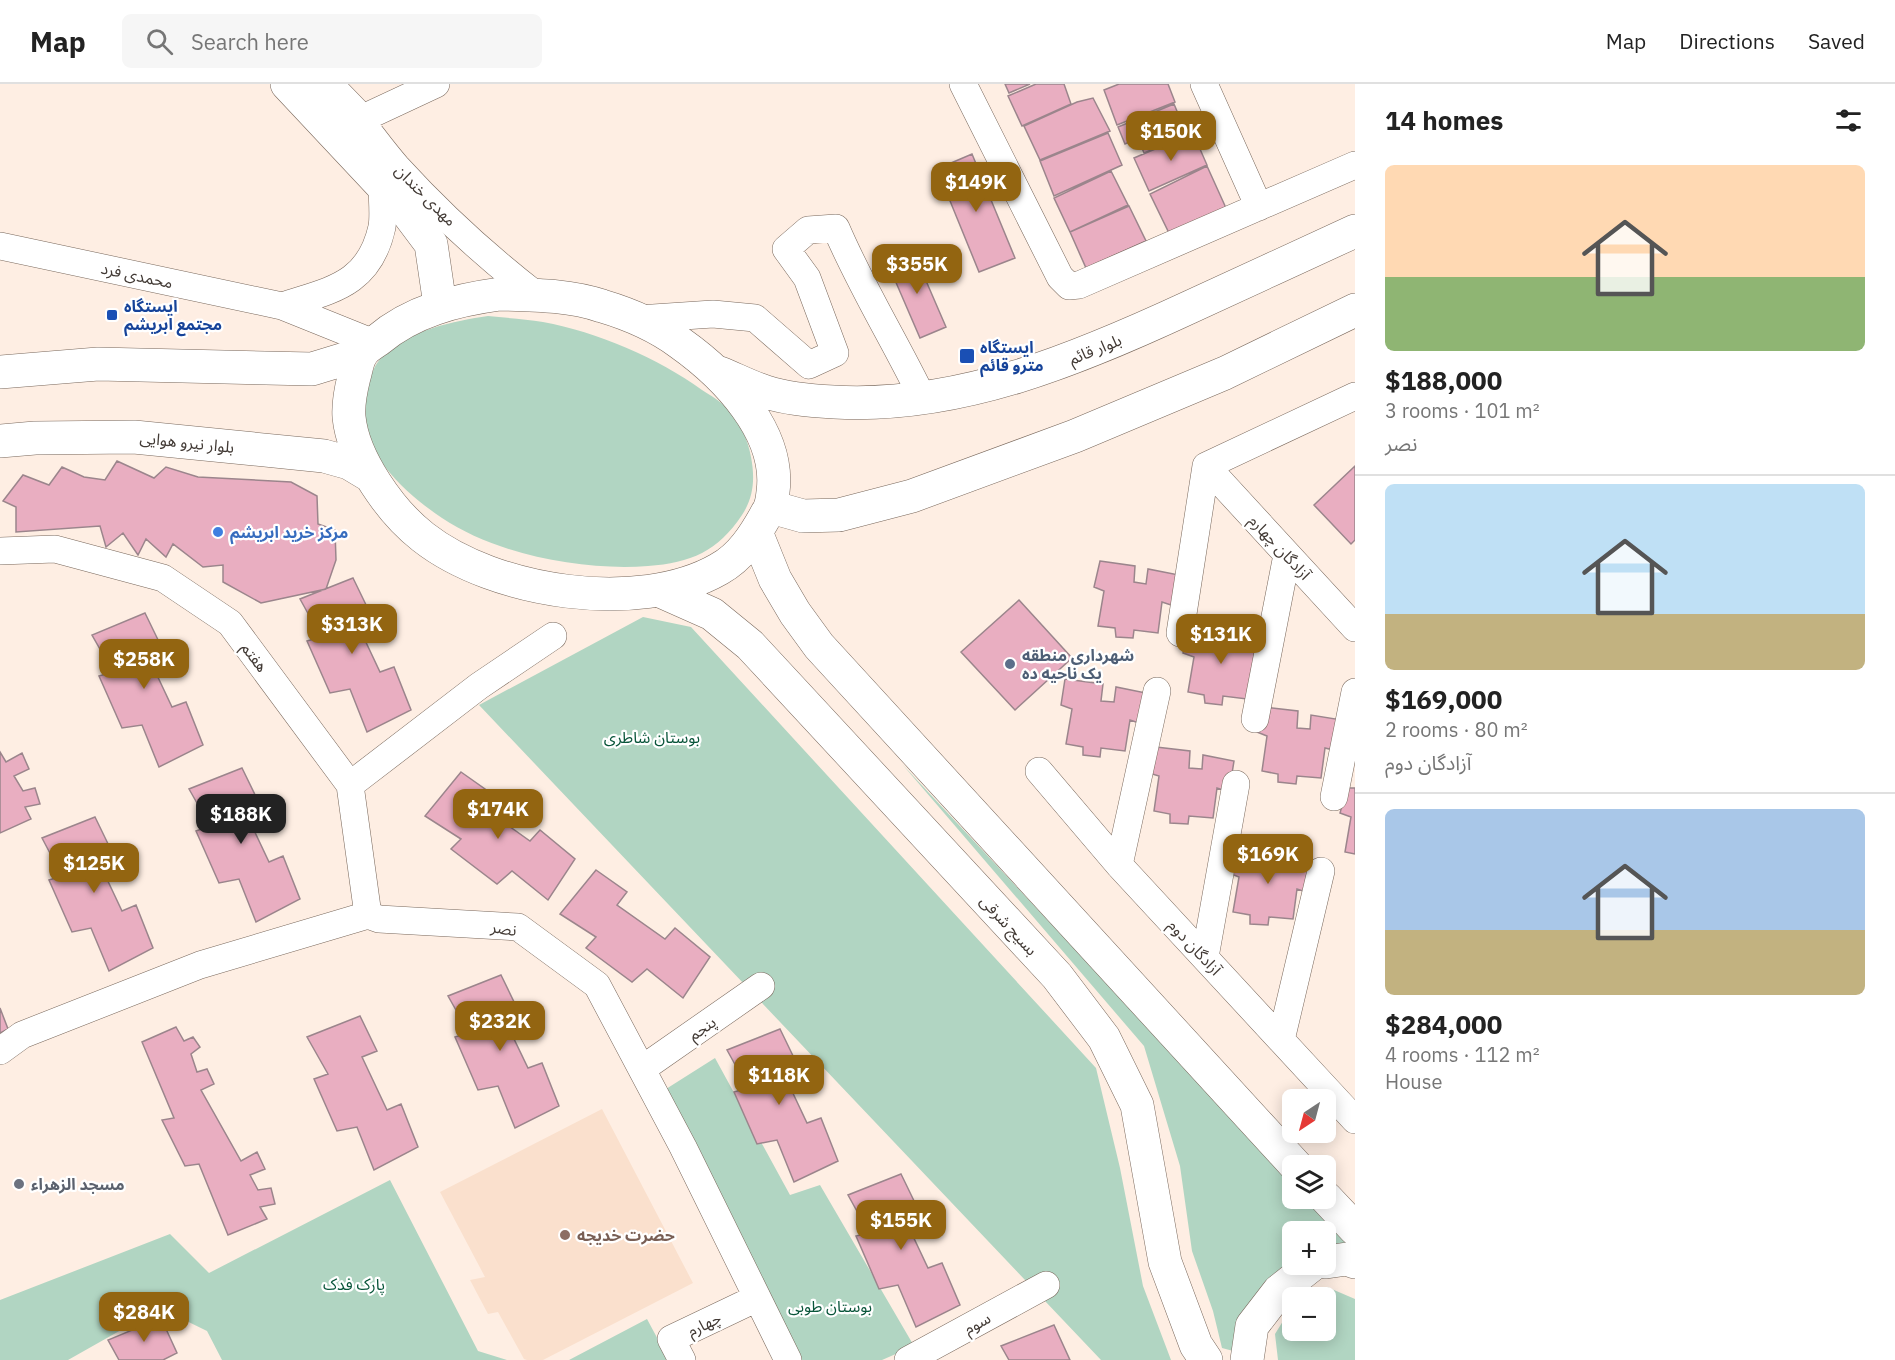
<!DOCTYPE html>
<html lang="en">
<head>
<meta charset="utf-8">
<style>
  :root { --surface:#fff; --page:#f6f6f6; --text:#222; --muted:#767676; --line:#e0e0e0; --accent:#936511 }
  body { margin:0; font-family:"IBM Plex Sans","Noto Sans Arabic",sans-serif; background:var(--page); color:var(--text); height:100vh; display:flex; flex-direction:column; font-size:22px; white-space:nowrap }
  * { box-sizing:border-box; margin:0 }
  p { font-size:20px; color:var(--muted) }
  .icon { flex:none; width:33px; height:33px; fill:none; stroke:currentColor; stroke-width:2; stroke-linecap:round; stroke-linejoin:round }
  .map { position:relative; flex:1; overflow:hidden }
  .details { display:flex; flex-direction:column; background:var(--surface); width:540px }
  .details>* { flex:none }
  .needle { width:39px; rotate:216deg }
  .tools { position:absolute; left:1282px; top:1005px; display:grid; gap:12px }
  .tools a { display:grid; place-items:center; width:54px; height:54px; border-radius:9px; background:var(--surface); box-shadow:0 3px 15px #0003; font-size:30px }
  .price { position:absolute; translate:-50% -51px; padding:0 14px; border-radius:12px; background:var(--accent); color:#fff; font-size:20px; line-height:39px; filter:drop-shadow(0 2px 3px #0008) }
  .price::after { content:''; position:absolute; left:50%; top:36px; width:18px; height:14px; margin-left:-9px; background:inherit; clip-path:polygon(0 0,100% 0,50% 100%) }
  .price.on { background:#222; color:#fff }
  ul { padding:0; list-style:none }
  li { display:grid; align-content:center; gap:12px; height:318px; padding:0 30px }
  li+li { border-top:2px solid var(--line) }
  li span { display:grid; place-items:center; height:186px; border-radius:9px; color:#555 }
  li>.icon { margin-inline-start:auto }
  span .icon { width:108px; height:108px; fill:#fffc; stroke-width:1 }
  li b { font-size:26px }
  h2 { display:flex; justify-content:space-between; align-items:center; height:72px; padding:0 30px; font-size:26px }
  header { display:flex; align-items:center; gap:36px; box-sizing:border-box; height:84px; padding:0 30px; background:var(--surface); border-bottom:2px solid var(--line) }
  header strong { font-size:28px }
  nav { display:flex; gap:33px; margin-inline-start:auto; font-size:21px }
  .search { width:420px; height:54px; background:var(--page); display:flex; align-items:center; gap:15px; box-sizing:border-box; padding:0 21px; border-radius:9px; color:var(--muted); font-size:22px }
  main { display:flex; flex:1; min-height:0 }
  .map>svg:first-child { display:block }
  .built { fill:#fae0cd }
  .green { fill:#b1d5c2 }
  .building { fill:#e9aec1; stroke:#9b858c; stroke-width:1.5 }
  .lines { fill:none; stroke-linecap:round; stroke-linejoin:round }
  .minor-casing { stroke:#79685c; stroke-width:28 }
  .major-casing { stroke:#79685c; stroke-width:34 }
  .minor { stroke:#fff; stroke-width:27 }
  .major { stroke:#fff; stroke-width:33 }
  .transit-dot { fill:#1a4fb4; stroke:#fff; stroke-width:2 }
  .shop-dot { fill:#3f7fe0; stroke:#fff; stroke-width:2 }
  .service-dot { fill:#5c6f8a; stroke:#fff; stroke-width:2 }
  .worship-dot { fill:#6b7280; stroke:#fff; stroke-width:2 }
  .education-dot { fill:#8d6e63; stroke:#fff; stroke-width:2 }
  .labels { text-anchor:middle; stroke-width:4.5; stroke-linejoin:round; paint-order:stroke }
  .street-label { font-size:16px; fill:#423a35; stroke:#fff }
  .transit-label { font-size:16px; font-weight:bold; fill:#164399; stroke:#fff; text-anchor:start }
  .shop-label { font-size:16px; font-weight:bold; fill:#366cbe; stroke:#fff; text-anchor:start }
  .service-label { font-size:16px; font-weight:bold; fill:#4e5e75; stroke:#fff; text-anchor:start }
  .park-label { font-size:16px; fill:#09553a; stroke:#fff }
  .worship-label { font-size:16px; font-weight:bold; fill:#5b616d; stroke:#fff; text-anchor:start }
  .education-label { font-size:16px; font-weight:bold; fill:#785e54; stroke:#fff; text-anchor:start }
</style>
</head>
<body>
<header>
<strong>Map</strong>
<div class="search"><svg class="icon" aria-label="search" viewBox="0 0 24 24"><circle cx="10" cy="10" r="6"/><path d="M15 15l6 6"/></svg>Search here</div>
<nav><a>Map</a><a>Directions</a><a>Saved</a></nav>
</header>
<main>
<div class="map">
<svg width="1355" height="1276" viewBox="0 0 1355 1276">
  <rect width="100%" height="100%" fill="#feeee3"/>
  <path class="built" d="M602,1025l91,174 -150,77h-16l-3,-1 -26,-47 -10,2 -18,-34 15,-3 -45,-85z"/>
  <path class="green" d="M488,232c18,2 37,3 55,6 54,10 115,36 159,68 8,5 18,11 25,18 12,13 21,31 24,49 4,21 3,40 -9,58 -24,36 -51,48 -94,51 -64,5 -151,-11 -206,-48 -34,-23 -78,-61 -79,-107 0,-6 3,-13 4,-20 3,-13 6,-26 17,-36 26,-25 70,-34 104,-39z
    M643,533l48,10 405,441 24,100 23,118 28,74h-70l-622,-655z
    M902,680l391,419v15l15,1 42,45 -24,7v-19h-33v31l-56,89 -15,-4 -9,-37 -21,-60 -12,-85 -36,-120z
    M715,974l75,137 30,-10 94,161 -32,14h-84l-132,-271z
    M390,1096l88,171 29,9h-285l-15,-29 -47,-23 -92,52h-68v-60l170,-66 39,39z
    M1327,1203l28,12v61h-77l-3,-26 18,-29v25h33v-32l-19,-1z
    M647,1235l22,41h-100z"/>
  <path class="building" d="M1005,0h25l-21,9z
    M1036,0h28l7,20 -49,22 -14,-30z
    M1119,0h49l7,18 -58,23 -13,-35z
    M1093,14l17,33 -70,29 -16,-34 53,-24z
    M1174,20l13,31 -43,18 -6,-15 -13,6 -7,-17z
    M1108,49l14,32 -68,31 -14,-35z
    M1193,49l14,32 -58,26 -15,-33z
    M972,70l43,104 -36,14 -42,-103z
    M1207,82l19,42 -57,25 -19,-39z
    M1111,87l17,34 -58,27 -16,-34z
    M1129,122l17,35 -60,27 -16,-36z
    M914,169l32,74 -26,11 -32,-74z
    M117,377l37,17 12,-11 32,10 93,5 26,14 1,28 17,6 1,30 -10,29 -65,14 -38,-21v-17l-20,2 -30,-23 -7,13 -20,-18 -8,16 -15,-22 -17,14 -6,-21 -84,6v-25l-13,-6 20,-26 26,10 13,-18 22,10 21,3z
    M1355,382v74l-4,4 -37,-39z
    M1100,477l35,5 -1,16 12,2 2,-15 31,6 -5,31 -12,-4 -4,31 -24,-3 -1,8 -17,-1 -1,-9 -17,-2 6,-35 -10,-4z
    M353,494l17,35 -15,6 25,53 14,-5 17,43 -44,22 -17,-43 -20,4 -23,-52 14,-4 -21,-38z
    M1019,516l53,58 -57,52 -54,-58z
    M145,529l17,35 -15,6 25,53 14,-5 17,43 -44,22 -17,-42 -20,3 -23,-52 14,-4 -21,-37z
    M1190,543l35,5 -2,17 13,1 1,-15 26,4 -16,60 -24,-3 -1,9 -17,-2 -1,-8 -16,-3 6,-35 -11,-4z
    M1065,595l38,5 -2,17 13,1 2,-15 30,6 -4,31 -12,-4 -5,31 -24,-3 -1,9 -17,-2v-8l-17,-3 6,-35 -11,-4z
    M1264,623l34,4 -1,17 13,1 1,-14 31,5 -5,31 -12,-3 -4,30 -24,-2 -1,8 -18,-2v-8l-16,-3 5,-35 -10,-4z
    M1156,663l34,4 -1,17 13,1 1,-14 31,6 -5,31 -12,-4 -4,30 -24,-2 -1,8 -18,-1v-9l-16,-3 5,-35 -10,-3z
    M0,668l6,10 16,-9 7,16 -15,7 9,15 12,-3 5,16 -15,3 6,12 -31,14z
    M242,684l17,35 -15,6 25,53 14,-6 17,43 -44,23 -17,-43 -20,4 -23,-52 14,-5 -21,-37z
    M461,688l31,22 -10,13 48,34 10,-11 35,29 -27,41 -36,-29 -15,13 -46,-35 10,-10 -36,-23z
    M1347,704h8v66l-10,-2 6,-35 -11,-4z
    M95,733l17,35 -15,6 25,53 14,-6 17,43 -44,23 -18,-43 -19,4 -23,-52 13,-4 -20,-38z
    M1235,764l35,4 -1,17 12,1 2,-14 31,5 -5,32 -12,-4 -4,30 -24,-2 -1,8 -18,-1v-9l-17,-3 6,-35 -10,-4z
    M596,786l31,22 -10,13 48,34 10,-11 35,29 -27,41 -36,-29 -15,13 -46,-34 10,-11 -36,-23z
    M501,891l17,35 -15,6 25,52 14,-5 17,43 -44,22 -17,-42 -20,4 -23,-53 14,-4 -21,-37z
    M0,924l8,21 -8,4z
    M360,932l17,35 -15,6 25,53 14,-6 17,43 -44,23 -17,-43 -20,4 -23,-52 14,-5 -21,-37z
    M176,943l8,14 9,-4 7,10 -9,7 6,18 10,-3 7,15 -13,6 40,71 16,-9 8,17 -15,6 8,15 13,-2 4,16 -15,3 7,12 -39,16 -29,-71 -14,2 -23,-46 12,-2 -32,-76z
    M780,945l17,35 -15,6 25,53 14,-5 17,43 -44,21 -17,-42 -20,4 -23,-52 14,-4 -21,-38z
    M901,1090l17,35 -15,6 25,53 14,-5 18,42 -44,22 -18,-42 -19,4 -23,-53 13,-3 -21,-38z
    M161,1234l16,35 -14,7h-44l-11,-20z
    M1054,1241l16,35h-61l-8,-14z"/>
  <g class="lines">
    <defs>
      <path id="minor" d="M963,0l97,193 9,9 10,-1 276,-120
        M1204,0l55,123
        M360,36c12,16 24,32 37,47 42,46 90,90 139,128
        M344,43l92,-43
        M0,162l282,60 92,37
        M282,222c48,-16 87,-20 100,-79 2,-12 0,-29 0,-42
        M638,235l75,-5 42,4 54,47 26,-12 -28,-75 -21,-29 22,-19 28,-2c25,59 59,113 87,171
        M1206,382l149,162
        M1206,382l149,-70
        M0,467l55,-2 108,29 67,45 120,162 18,130
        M1180,549l26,-167
        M1255,635l32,-164
        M1039,687l80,94 236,255
        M350,701l129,-99 74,-50
        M1334,713l21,-105
        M1119,781l38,-174
        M1205,873l31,-173
        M1281,956l40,-169
        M0,967l22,-16 178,-70 168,-50 11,4 139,8 79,58 86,162 105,213
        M642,985l119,-83
        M682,1276l-11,-21 86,-41
        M908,1276l138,-75"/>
      <path id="major" d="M287,0l120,128 24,32 9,61
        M325,0l35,36
        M500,210c34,1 69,1 102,12 27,8 55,20 78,37 45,32 101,89 93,149 -1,8 -1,14 -6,21 -12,22 -26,44 -48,56 -80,46 -225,24 -296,-32 -32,-25 -70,-78 -74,-120 -1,-12 2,-28 5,-40 2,-6 3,-16 7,-22 3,-6 11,-11 17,-15 34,-29 78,-40 122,-46z
        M0,288l98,-8 214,5 49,-15
        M720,289c15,6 30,14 46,19 21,7 46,9 68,10 125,7 244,-43 356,-95 55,-25 110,-51 165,-76
        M0,357l35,-3 99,-1 190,19 25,7 20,12
        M771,423l32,9 36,-1 73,-19 163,-60 150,-63 130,-63
        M756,448l19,47 20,34 24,33 477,520
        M658,506l54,24 38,31 307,331 47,62 33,67 28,157 31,83 10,15
        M1326,1114l29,31
        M1326,1178l21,-3 8,3
        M1247,1276l5,-34 27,-35 34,-27"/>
    </defs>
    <use href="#minor" class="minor-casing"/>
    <use href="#major" class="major-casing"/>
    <use href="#minor" class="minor"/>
    <use href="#major" class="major"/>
  </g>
  <g class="transit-dot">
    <rect x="106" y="225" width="12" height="12" rx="3"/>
    <rect x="959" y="264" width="16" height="16" rx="3"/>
  </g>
  <circle class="shop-dot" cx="218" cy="448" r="6"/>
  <circle class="service-dot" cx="1010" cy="580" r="6"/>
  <circle class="worship-dot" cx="19" cy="1100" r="6"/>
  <circle class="education-dot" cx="565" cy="1151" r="6"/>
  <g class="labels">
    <g class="street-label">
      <text transform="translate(426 111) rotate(45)" y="6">مهدی خندان</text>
      <text transform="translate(137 191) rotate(12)" y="6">محمدی فرد</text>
      <text transform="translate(1095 265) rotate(-22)" y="6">بلوار قائم</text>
      <text transform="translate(187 358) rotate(6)" y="6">بلوار نیرو هوایی</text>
      <text transform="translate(1280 463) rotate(47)" y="6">آزادگان چهارم</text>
      <text transform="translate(255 573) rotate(53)" y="6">هفتم</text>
      <text transform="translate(1009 841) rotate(47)" y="6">بسیج شرقی</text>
      <text transform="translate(504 844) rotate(9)" y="6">نصر</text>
      <text transform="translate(1195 863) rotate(47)" y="6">آزادگان دوم</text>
      <text transform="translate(702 944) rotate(-35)" y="6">پنجم</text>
      <text transform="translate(977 1239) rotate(-29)" y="6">سوم</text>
      <text transform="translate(704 1240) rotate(-26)" y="6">چهارم</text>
    </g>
    <g class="transit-label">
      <text x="124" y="228">ایستگاه<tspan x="124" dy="18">مجتمع ابریشم</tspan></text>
      <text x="980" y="269">ایستگاه<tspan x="980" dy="18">مترو قائم</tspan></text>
    </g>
    <g class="shop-label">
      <text x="230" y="454">مرکز خرید ابریشم</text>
    </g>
    <g class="service-label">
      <text x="1022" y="577">شهرداری منطقه<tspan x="1022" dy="18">یک ناحیه ده</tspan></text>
    </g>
    <g class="park-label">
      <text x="652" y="659">بوستان شاطری</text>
      <text x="354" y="1206">پارک فدک</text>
      <text x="830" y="1228">بوستان طوبی</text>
    </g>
    <g class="worship-label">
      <text x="31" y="1106">مسجد الزهراء</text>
    </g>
    <g class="education-label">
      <text x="577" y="1157">حضرت خدیجه</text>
    </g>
  </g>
</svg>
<div class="tools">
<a><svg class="needle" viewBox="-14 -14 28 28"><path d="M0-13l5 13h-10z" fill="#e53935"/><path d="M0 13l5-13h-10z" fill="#767676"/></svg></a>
<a><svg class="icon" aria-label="layers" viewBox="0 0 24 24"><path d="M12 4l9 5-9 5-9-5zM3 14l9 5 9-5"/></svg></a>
<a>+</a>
<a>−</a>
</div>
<b class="price" style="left:1171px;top:78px">$150K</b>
<b class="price" style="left:976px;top:129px">$149K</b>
<b class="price" style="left:917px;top:211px">$355K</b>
<b class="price" style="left:352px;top:571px">$313K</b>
<b class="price" style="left:1221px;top:581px">$131K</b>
<b class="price" style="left:144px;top:606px">$258K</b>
<b class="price" style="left:498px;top:756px">$174K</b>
<b class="price on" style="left:241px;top:761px">$188K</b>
<b class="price" style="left:1268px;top:801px">$169K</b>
<b class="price" style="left:94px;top:810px">$125K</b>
<b class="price" style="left:500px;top:968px">$232K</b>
<b class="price" style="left:779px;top:1022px">$118K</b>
<b class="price" style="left:901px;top:1167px">$155K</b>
<b class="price" style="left:144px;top:1259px">$284K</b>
</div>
<section class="details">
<h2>14 homes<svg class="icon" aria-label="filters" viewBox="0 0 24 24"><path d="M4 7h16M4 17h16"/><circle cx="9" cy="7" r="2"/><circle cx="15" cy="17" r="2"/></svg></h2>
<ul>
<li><span style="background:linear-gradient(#ffd9b3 60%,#8fb573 0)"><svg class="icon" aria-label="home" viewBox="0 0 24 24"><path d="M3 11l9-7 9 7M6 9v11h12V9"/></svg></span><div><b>$188,000</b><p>3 rooms · 101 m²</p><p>نصر</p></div></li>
<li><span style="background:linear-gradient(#bfe0f5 70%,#c2b280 0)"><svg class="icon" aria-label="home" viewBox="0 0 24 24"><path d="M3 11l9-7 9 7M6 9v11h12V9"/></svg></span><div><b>$169,000</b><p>2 rooms · 80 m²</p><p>آزادگان دوم</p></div></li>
<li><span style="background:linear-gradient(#a9c7e8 65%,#c2b280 0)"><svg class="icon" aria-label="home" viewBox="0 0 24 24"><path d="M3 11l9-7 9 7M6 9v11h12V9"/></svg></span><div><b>$284,000</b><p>4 rooms · 112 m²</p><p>House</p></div></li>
</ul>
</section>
</main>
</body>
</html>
